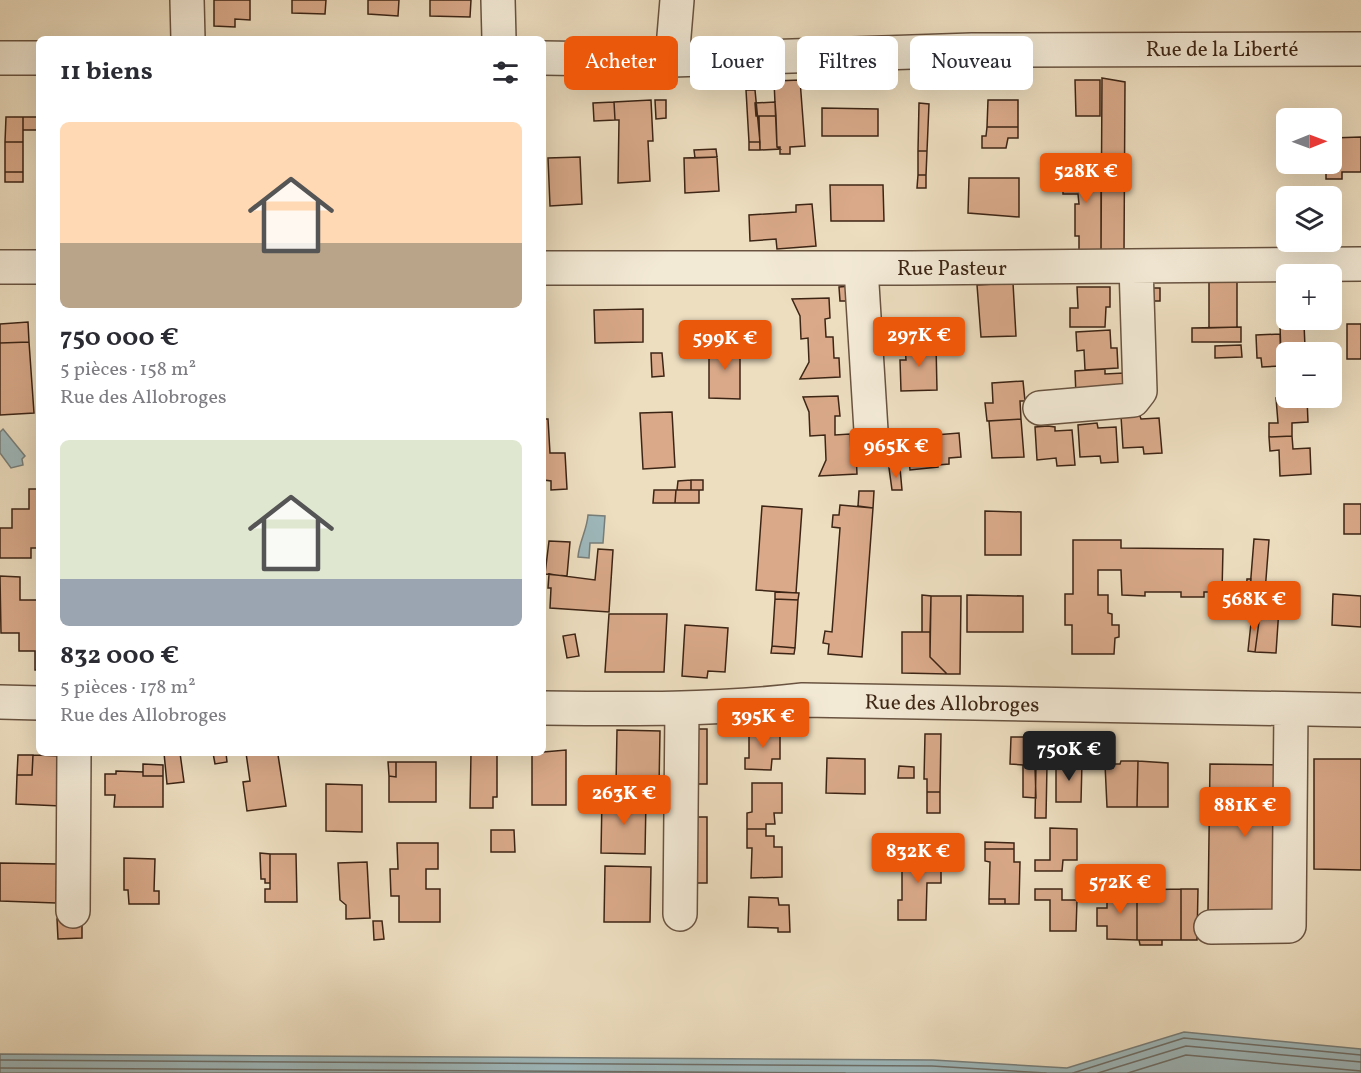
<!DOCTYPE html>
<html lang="fr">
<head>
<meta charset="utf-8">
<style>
  :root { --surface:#fff; --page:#f7f7f7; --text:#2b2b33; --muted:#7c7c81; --accent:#ea580c }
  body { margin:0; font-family:Vollkorn,serif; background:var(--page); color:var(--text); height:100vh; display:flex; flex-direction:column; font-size:22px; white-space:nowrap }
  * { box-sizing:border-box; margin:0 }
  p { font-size:20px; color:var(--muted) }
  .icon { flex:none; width:33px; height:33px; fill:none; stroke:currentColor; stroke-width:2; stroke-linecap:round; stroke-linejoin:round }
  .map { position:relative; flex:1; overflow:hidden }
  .sheet { position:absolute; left:36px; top:36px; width:510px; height:720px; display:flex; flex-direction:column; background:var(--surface); border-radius:9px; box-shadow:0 6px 24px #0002 }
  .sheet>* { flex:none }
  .guide { position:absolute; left:564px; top:36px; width:570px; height:54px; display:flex; gap:12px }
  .needle { width:39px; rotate:89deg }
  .fabs { position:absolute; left:1276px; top:108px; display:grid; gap:12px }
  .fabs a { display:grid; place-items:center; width:66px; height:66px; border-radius:9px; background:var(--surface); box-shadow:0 6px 24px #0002; font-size:30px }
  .price { position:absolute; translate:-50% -51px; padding:0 14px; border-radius:6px; background:var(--accent); color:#fff; font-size:20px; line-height:39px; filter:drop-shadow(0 2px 3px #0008) }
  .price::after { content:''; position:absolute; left:50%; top:36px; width:18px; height:14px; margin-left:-9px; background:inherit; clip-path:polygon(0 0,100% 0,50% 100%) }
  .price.current { background:#222; color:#fff }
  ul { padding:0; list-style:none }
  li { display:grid; align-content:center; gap:12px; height:318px; padding:0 24px }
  li span { display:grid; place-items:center; height:186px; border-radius:9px; color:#555 }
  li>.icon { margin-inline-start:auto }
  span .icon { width:108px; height:108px; fill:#fffc; stroke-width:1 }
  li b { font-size:26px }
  h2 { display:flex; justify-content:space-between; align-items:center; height:72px; padding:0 24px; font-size:26px }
  .tag { padding:0 21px; border-radius:9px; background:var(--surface); box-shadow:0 6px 24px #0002; font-size:21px; line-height:54px }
  .tag.current { background:var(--accent); color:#fff }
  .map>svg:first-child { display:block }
  .water { fill:#9eb9bd; stroke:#777e7a; stroke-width:1.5 }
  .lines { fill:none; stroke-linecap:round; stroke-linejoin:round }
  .shore { stroke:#6e6f69; stroke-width:1.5 }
  .building { fill:#d9a989; stroke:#3d2515; stroke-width:1.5 }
  .minor-casing { stroke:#695340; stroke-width:36 }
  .minor { stroke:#f3ead6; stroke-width:33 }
  .labels { text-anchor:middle; stroke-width:6; stroke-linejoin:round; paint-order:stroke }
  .street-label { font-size:21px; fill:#3d2515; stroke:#f3ead6 }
</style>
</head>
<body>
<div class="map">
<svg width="1361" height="1073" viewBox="0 0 1361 1073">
  <rect width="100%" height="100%" fill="#eddec0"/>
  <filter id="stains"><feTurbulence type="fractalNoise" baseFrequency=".00333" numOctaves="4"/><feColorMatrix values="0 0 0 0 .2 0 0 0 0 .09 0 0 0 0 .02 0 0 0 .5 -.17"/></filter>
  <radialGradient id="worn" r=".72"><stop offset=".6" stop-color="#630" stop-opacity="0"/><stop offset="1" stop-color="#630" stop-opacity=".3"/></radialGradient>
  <path class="water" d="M3,429l22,27 -3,3 1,6 -12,3 -11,-15v-21z
    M588,515l17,1 -2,27h-13l-1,15 -11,-1c1,-15 9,-27 10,-42z
    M1184,1032l177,17v24h-1361v-19l933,6 134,8z"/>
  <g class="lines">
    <path class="shore" d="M0,1060l932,6 114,7
      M0,1068l845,5
      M1073,1073l111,-35 177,17
      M1098,1073l88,-27 175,16
      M1128,1073l58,-18 175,16"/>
  </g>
  <path class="building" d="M214,0h36v20l-15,-1v8l-21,-1z
    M292,0h34l-1,14 -33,-1z
    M368,0h31l-1,16 -30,-2z
    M430,0h41l-1,17 -40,-1z
    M737,76h15l2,6h-16z
    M1102,78l23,4 -1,171h-23z
    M800,80l5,66 -15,1v7h-10v-7h-3l-3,-66z
    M1075,80h25v36h-24z
    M746,90h9l5,52h-11z
    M651,100l2,41h-5l2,40 -32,2 1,-63h-4l-1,-18z
    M655,100h11v18l-10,1z
    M988,100h30v27h-31z
    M614,102l1,18 -21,1 -1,-18z
    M775,102l1,14h-20l-1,-13z
    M919,103l10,1 -2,47h-9z
    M822,108l56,1v27h-56z
    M759,116h17l1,31 3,2 -20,1z
    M6,117h17v25h-18z
    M23,117h16v13h-16z
    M987,127h31v11h-10l-2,10h-24v-12h4z
    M1361,137v35h-19v7h-16v-7h-24v-8h30v-26z
    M5,142h18v30h-18z
    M749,142h11v8h-11z
    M716,149l1,8 -22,1 -1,-8z
    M918,151h9l-1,24h-8z
    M580,157l2,47 -32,2 -2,-48z
    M717,157l2,34 -34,2 -1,-35z
    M1084,158h17v8h-17z
    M1068,162h16v4h17v87l-22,-2v-15h-4v-32h4l-1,-10h-15v-13h5z
    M5,172h18v10h-18z
    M918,175h8v13h-9z
    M969,178h50v39l-51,-4z
    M830,185h53l1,36h-53z
    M812,204l4,42 -39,3 -1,-10 -26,2 -1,-26 47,-3v-7z
    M1209,282h28v45l-28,1z
    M1013,283l3,53 -35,1 -4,-52z
    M851,286l1,15h-12l-1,-14z
    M1077,287h33v20h-4l-1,20h-35v-19h8z
    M1151,288h9v13h-10z
    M829,298l1,20 -5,1 1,18h7l1,21h5l1,19 -40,2 9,-17 -1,-24 -7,1 -1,-23 -8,-17z
    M643,309v33l-48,1 -1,-33z
    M28,322l1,20 -29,1v-19z
    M1304,324l1,23h-5v5h-13v5h-6l-1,-32z
    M1347,324h14v35h-14z
    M1241,327v15h-49v-14z
    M1110,330l1,18h6l1,20 -33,2 -1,-20 -7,1 -1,-19z
    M1280,334l1,32 -19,1 -1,-9h-4l-1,-23z
    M29,342l5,71 -34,2v-72z
    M709,344h31v55l-31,-1z
    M936,344l1,46 -36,1 -1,-31h6l-1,-15z
    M1241,345l1,12 -27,1v-12z
    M651,353h11l2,23 -12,1z
    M1105,369v5l19,-1 2,14 -50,9 -1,-25z
    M1023,381l2,20h-5l1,18 -34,2 -2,-18h8l-1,-20z
    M838,396l2,20h-5v19l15,-1 1,19h5l1,21 -38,2 7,-16 -1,-25 -15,1 -1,-24 -6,-15z
    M1276,398h31l1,24 -16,1v13l-23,1v-14h9z
    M672,412l3,55 -32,2 -3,-56z
    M1121,416h19l1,3 18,-1 3,35 -18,1 -1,-7 -20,1z
    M543,419h5l2,34h15l2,36 -16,1v-9l-7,-1z
    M1021,419l3,38 -32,1 -3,-37z
    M1097,423l1,5 18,-1 2,35 -17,1 -1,-7 -20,1 -2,-32z
    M1048,426l7,1v4l17,-1 3,35 -18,1 -1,-8 -19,2 -2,-33z
    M959,433l2,24 -12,1v6l-11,1v2l-28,3 -3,-27 28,-3v-5z
    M1292,436l1,13 17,-1 1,26 -31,2 -1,-26 -9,1 -1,-14z
    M889,468h11l2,22h-10z
    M691,480h12v10h-12z
    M691,480v10h-14l1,-9z
    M29,489h10v59h-8v10h-31v-30h12v-19h17z
    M654,490h22l-1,13h-22z
    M676,490h23v13h-24z
    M859,491h15l-1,17 -15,-2z
    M1344,504h17v30h-17z
    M840,505l33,3 -11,149 -34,-3 1,-10 -6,-1 2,-12 7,1 8,-104 -8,-1 1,-12h6z
    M762,506l40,3 -6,84 -40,-3z
    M985,511l36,1v43h-36z
    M1254,539l15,1 -4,52 15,1 -4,60 -21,-1 5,-38h-12z
    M1073,540h48v8l102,1 -1,43h-18v5h-23v-5h-36v4l-23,-1 -1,-25h-23v25h10v18l4,1v11h7v12l-4,1 -1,16h-42v-29h-7v-31h8z
    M549,541l21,1 -3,34 -22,-2z
    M598,549l15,1 -4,62 -59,-4 1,-20h-3l1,-14 46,6z
    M0,576l20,1v23h18l1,70h-4v-19h-16v-18h-18z
    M1247,579h4l-3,35h-3z
    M775,592l24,1 -1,7 -23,-1z
    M1333,594l28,2v31l-29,-2z
    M922,595l9,1 -1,36h-8z
    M967,595l56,1v36h-56z
    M931,596h30l-1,78h-13l-17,-17z
    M775,599l23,1 -3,48 -23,-2z
    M609,614h58l-3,58h-59z
    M1252,614h8l-5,38 -7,-1z
    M685,625l43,3 -3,44 -17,-1 -1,7 -25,-2z
    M902,632h28v25l17,17 -45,-1z
    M575,634l4,22 -12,2 -4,-22z
    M772,646l23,2 -1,6 -23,-1z
    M688,729h19v55h-19z
    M749,729h31v30h-8l-1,11 -26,-1v-11h4z
    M617,730l43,1 -1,56 -43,-1z
    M925,734h16l-1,58h-13v-13h-3z
    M1011,737h23l2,61 -13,-1v-32l-13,-1z
    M566,750v55h-34v-52z
    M164,753h16l4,29 -17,2z
    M213,753h13l1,9 -12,2z
    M246,753l32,2 8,51 -39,5 -4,-29 7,-1z
    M471,753h26v44h-4v11h-23z
    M18,755h15l-1,20h-15z
    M33,755l30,1 -2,50 -45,-2 1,-29h15z
    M827,758l38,1v35l-39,-1z
    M1314,759h47v111l-47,-1z
    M1056,761l26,1 -1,40h-25z
    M1121,761h17l-1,46h-30l-2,-43h15z
    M1138,761l30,2v44h-31z
    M388,762h8v15l-7,-1z
    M396,762h40v40h-47v-26l7,1z
    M143,764l20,1v11h-20z
    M1210,764l71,1 -1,146h-72z
    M1036,765h11l-1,53h-11z
    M899,766l15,1v11h-16z
    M116,771l27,1v4h20v31h-49l1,-12h-10v-21h11z
    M752,783h30v30h-8l1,11h-9v5h-19v-16l5,-1z
    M326,784l36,1v47l-36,-1z
    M927,792h13v21h-13z
    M602,798l44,1 -1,55 -44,-1z
    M689,817h18v66h-19z
    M1050,828l27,1v31h-14l-1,11h-27v-11h15z
    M747,829h19v7h8v11h8v30l-31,1 1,-30h-5z
    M491,830h23l1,22h-24z
    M985,842l29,1v6h-29z
    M397,843h41v26h-12v20h14v33h-41v-26h-8l-1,-27h8z
    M985,849h29v13h6l-1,42h-14v-5h-16l1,-37 -5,-1z
    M923,851h18v32h-14l-1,37h-28v-20h4v-43h21z
    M260,853l10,1v29h-5v-4h-4z
    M270,854h26l1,48h-32v-13h5z
    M124,858l31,1 -1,32h5v13h-30l-1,-14h-4z
    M367,862l3,56 -24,1v-14l-6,-5 -2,-37z
    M0,863l57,1 -1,39 -56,-2z
    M605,866l46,1 -1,55h-46z
    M1035,889h27v11h15l-1,31h-26v-31h-15z
    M1181,889v51h-44v-50z
    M1181,889h17l-1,51h-16z
    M1107,890h30v50l-30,-1v-13h-10v-18h10z
    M749,897l29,1 1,7h10l1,27h-12v-4l-30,-1z
    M989,899h16v5h-16z
    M57,919h25v19l-24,1z
    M373,921h9l2,18 -10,1z
    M1139,940h23v5h-22z"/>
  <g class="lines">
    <defs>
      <path id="minor" d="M187,0l1,39
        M498,0l1,39
        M0,58h39
        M543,58l129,2 300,-10 389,-1
        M672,60l5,-60
        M0,267h39
        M543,268h369l449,-4
        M861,268l11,179
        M1040,408l93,-8 7,-9 -4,-125
        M0,702l39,1
        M543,708c87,1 173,2 260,-8l558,10
        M73,911l1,-158
        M680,914l2,-205
        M1211,927l78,-1 2,-217"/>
    </defs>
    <use href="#minor" class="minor-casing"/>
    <use href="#minor" class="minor"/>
  </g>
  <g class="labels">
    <g class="street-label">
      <text x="1222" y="56">Rue de la Liberté</text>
      <text x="952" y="275">Rue Pasteur</text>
      <text transform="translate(952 703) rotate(1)" y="7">Rue des Allobroges</text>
    </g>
  </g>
  <rect width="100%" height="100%" filter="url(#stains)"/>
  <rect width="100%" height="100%" fill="url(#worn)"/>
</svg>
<div class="fabs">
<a><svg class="needle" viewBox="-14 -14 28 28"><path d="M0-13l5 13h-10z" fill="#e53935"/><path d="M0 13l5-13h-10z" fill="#7c7c81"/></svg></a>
<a><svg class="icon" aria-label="layers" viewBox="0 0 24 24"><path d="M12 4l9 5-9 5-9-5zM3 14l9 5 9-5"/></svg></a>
<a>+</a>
<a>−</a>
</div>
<b class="price" style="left:1086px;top:204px">528K €</b>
<b class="price" style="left:919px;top:368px">297K €</b>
<b class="price" style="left:725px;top:371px">599K €</b>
<b class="price" style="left:896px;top:479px">965K €</b>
<b class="price" style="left:1254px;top:632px">568K €</b>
<b class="price" style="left:763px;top:749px">395K €</b>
<b class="price current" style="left:1069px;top:782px">750K €</b>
<b class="price" style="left:624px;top:826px">263K €</b>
<b class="price" style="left:1245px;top:838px">881K €</b>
<b class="price" style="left:918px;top:884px">832K €</b>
<b class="price" style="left:1120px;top:915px">572K €</b>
<div class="guide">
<a class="tag current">Acheter</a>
<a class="tag">Louer</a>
<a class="tag">Filtres</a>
<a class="tag">Nouveau</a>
</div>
<section class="sheet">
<h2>11 biens<svg class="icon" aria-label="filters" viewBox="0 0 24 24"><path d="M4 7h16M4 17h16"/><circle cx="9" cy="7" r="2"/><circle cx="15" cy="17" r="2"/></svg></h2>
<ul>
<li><span style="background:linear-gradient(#ffd9b3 65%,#b9a48a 0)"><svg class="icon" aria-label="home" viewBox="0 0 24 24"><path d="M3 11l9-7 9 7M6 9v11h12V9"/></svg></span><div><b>750 000 €</b><p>5 pièces · 158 m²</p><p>Rue des Allobroges</p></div></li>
<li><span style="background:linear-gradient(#dfe7d0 75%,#9aa5b1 0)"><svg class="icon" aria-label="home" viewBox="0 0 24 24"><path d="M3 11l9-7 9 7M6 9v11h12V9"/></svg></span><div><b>832 000 €</b><p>5 pièces · 178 m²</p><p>Rue des Allobroges</p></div></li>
</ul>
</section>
</div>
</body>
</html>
